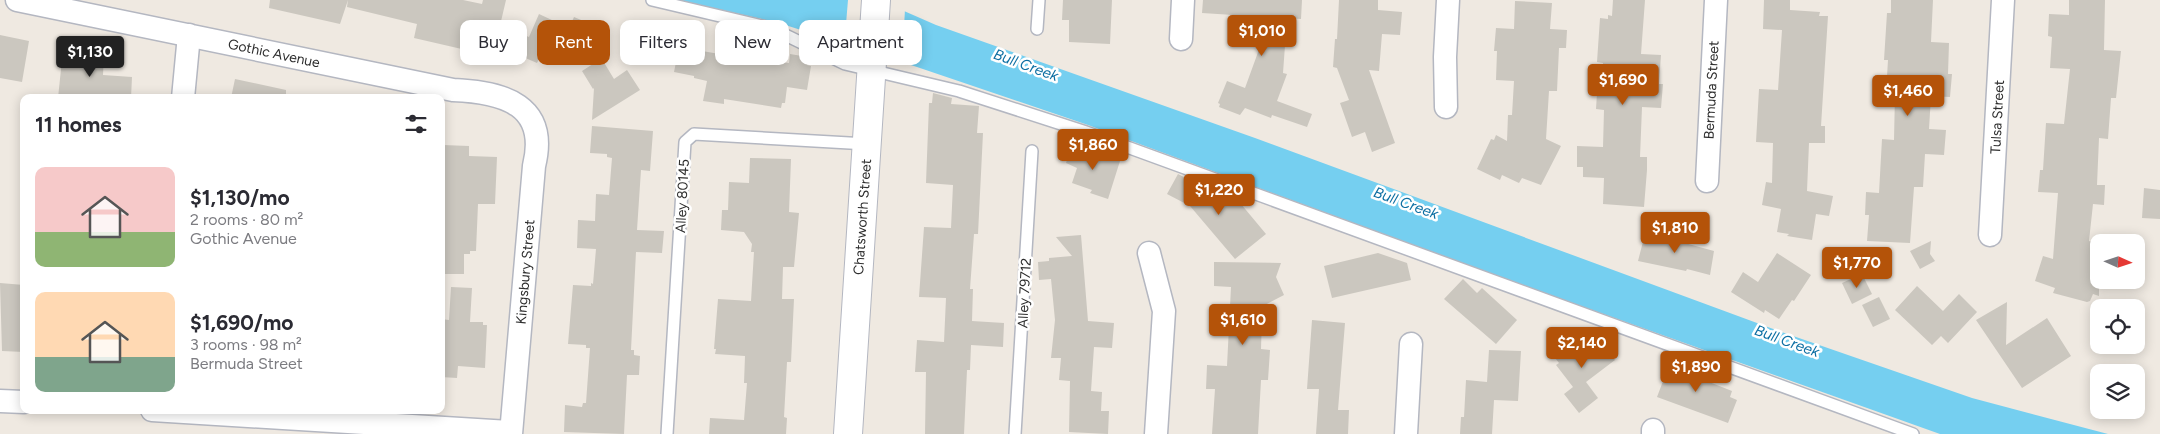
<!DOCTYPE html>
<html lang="en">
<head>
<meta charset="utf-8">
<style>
  :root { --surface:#fff; --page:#f7f7f7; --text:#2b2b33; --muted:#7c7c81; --accent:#b45309 }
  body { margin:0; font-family:Figtree,sans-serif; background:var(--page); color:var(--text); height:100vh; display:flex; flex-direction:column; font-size:19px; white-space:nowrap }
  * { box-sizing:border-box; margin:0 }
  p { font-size:16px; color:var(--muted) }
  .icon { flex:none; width:28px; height:28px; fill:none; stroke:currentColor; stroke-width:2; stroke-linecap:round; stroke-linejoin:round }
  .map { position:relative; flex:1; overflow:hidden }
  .side { position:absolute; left:20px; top:94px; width:425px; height:320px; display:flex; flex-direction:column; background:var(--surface); border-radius:10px; box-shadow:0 2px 12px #0003 }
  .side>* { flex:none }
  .guide { position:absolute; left:460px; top:20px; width:475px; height:45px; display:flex; gap:10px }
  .needle { width:32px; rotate:93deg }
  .tools { position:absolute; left:2090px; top:234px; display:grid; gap:10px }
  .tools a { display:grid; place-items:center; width:55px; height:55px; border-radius:10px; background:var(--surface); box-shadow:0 2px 12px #0003; font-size:25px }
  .price { position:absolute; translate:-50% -42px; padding:0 11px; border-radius:5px; background:var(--accent); color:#fff; font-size:16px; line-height:32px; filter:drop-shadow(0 1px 2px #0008) }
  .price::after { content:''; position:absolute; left:50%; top:30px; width:15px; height:11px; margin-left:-8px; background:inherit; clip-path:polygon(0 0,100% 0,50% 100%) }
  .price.current { background:#222; color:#fff }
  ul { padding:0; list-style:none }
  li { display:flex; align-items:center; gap:15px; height:125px; padding:0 15px }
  li span { display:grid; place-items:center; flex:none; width:140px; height:100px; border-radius:10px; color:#555 }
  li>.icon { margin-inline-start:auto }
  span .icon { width:60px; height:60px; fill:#fffc; stroke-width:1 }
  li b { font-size:21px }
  h2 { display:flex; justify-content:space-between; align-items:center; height:60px; padding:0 15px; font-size:21px }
  .tag { padding:0 18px; border-radius:10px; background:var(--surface); box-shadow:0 2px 12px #0003; font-size:18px; line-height:45px }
  .tag.current { background:var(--accent); color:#fff }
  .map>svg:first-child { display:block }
  .water { fill:#75cff0 }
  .pier { fill:#efe9e1 }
  .building { fill:#cbc7bf }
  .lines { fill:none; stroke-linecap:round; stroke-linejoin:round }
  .service-casing { stroke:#b4b7c1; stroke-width:14 }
  .minor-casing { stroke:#b4b7c1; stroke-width:25 }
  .secondary-casing { stroke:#b4b7c1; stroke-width:30 }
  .service { stroke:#fff; stroke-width:11 }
  .minor { stroke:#fff; stroke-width:22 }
  .secondary { stroke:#fff; stroke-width:28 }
  .labels { text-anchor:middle; stroke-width:5; stroke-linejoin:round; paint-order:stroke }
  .street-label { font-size:14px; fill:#2e2e2e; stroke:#fff }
  .water-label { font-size:15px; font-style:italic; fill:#0d6fa3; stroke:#fff }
</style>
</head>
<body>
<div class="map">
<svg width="2160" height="434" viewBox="0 0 2160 434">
  <rect width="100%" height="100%" fill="#efe9e1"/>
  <path class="water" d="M677,0h182l45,11 32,14 319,113 521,192 196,68 136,36h-168l-424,-151 -428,-158 -171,-58 -138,-44z"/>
  <path class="pier" d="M848,0h22l35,9 -3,56 -58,-17z"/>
  <path class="building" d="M270,0h78l-8,24 -71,-16z
    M348,0h115l19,4 1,-4h23l-8,34 -20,-4 -1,3 -7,-2 -4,19 -52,-12 3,-14 -70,-17z
    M1063,0h49l-2,44 -41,-2v-22h-7z
    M1203,0h99l-1,19 -14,-1 -4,55 4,1 -10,27 35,13 -5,13 -35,-12 -1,3 -26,-10 -5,7 -21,-8 1,-3 -2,-1 9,-22 18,7 16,-44 -13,-1 1,-27 -47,-3z
    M1339,0h39v10l24,2 -2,23 -18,-1 -3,37 -10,-1 26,73 -23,9 -7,-20 -13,5 -12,-34 9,-3 -12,-32 -4,-1 2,-28h2z
    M1613,0h32l-4,54 20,1 -2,29h4l-2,24 -19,-1 -2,50h7v13l-3,37 -41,-3 1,-26 -21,-1v-10h-6v-21l26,1 1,-37 -8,-1 1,-16 5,1 1,-31 -6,-1 3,-44 8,1v-4l4,1z
    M1764,0h26v10l30,2 -1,4h9l-7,110h4v17h-16l-2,48 26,5 -4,20 -13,-2 -4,26 -25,-4 2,-2 -12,-2 4,-23 -19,-4 4,-23 6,1 1,-40 -17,-1 3,-53 19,1 4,-60 -19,-1z
    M1891,0h42l-2,42 18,1 -1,31h4l-2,23 -19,-1 -2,33 17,1 -2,25 -19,-1 -2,33h-9l-4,56 -43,-2 2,-26h-4l1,-23 13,1 3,-54 12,1 1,-46 -9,-1 2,-33h-4l3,-47h4z
    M2069,0h36l-1,50 17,1 -5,47h-5l-3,41 -9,-1 -2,47h8l-1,20 -11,-1 -4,37 10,3v52l-6,-2 -3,7 -3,1 -34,-9 2,-5 -20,-7 8,-25 10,3 5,-66 -20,-1 2,-22h3l3,-47 18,1 6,-55 -20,-1 2,-31 -4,-1 1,-22 20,1z
    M1515,1l37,2 -2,26 17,1 -1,18h-7l-2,43h-8l-3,48 15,7 -20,39 -19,-7 -3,5 -17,-8 -2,5 -23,-11 14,-30 3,1 2,-5 11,6 1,-26h4l2,-34 -18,-1 1,-29h-3l2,-23 18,1z
    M539,14l30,14 5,-11 19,8 -17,38 -15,-24 -5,14 -12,-4 -7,14 -21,-9 8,-19 5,2z
    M0,35l29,6 -7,41 -22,-4z
    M679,47l52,9 58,7 1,-9 18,3 -1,8 4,1 -4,24 -20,-3 -2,16h-3l-1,5 -57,-9v5l-21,-3 4,-20 -13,-3v-2l-20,-4z
    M63,50l41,2 -1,23 29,2 -1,21h-73z
    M597,51l17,28 13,-9 13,20 -48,30 2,-32 -1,1 -11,-18 14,-9z
    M235,79l51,11v8h-55z
    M933,93l19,5 -1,6 28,2 -2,27h6l-5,101h-4l-4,55h3l-1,32 32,2 -1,24 -32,-2 -1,25h-3l-3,64h-39l1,-62h-11l2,-32 27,2 2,-44 -27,-1 5,-70 27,1 2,-43 -27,-2 3,-80h3z
    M592,126l61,5 -3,40 -9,-1 -4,60 27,1 -2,22 -26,-1 -5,98h3v5l6,1 -1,19h-12l-3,59 -60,-2 1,-27 17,2 1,-4h3l4,-55h-4v-3l-18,-1 5,-59 18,1v-3l2,1 3,-35 -19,-1 1,-28 17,1 1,-27 13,1 3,-37 -5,-1v-3l-17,-1z
    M443,145l26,1v10l28,1 -2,47h-17l-2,47h-6v3h-6v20h-23z
    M1075,145l45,16 -12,38 -18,-6 2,-3 -20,-7 5,-15 -11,-5 6,-17z
    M750,158l41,1 -2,53 10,1 -5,54h-11l-1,32h12l-3,63h-4l-3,55 3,1 -1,16h-77l1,-16 34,2 3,-37h-3l1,-27 -30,-2 1,-5h-2l4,-50 33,2 3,-49h-3l1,-8 -8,-12 -23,-2 1,-20h6l1,-28 20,1z
    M1178,174l34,18 11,13 13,-7 30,36 -31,25 -45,-53 -23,-12z
    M2144,188l16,2v29l-18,-1z
    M1646,230l36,9 -1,3 33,9 -4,24 -23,-6 -1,2 -48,-10z
    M1081,235l7,86 26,2 -2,25 -18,-1 -3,44 11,1 -1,19h8l-1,23 -39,-2 1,-51 -11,-1 2,-22h-10l4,-38 -4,-41 -12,1 -1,-18 11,-1v-3l23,-2 -16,-19z
    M1931,241l-1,13 5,7 -15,8 -10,-18z
    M1378,253l29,10 4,17 -79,18 -8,-32z
    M1777,253l34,22 -17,26 -2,-1 -13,19 -14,-9 -1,3 -33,-21 12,-20 15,10z
    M1214,262l67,1 -5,14 8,18 -21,11 -1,9 -3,1h3l-1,33 9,1 -2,30h-7l-3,54h-46l3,-45h-9l1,-24 20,1 4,-79 -17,-1z
    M1862,274l10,20 -20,10 -10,-21z
    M1463,279l14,14 5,-5 35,32 -21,24 -52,-45z
    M0,283l24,2v67l-22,-1z
    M1917,286l26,25 16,-17 18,18 -29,31 -7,-7 -9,9 -37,-35z
    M451,287l21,1 -2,34h13v3h4l-2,43 -27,-2 -1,12 -16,-1v-58l8,1z
    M1879,297l11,22 -17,8 -11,-22z
    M2007,302l-1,43 41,-27 24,38 -49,32 -46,-68z
    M1312,320l33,3 -7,87h11l-1,24h-32l3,-45h-12z
    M1595,335l20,25 -29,22 12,16 -19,15 -15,-19 9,-7 -17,-22 3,-2 -7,-9 17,-13 7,9z
    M1489,350l32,1 -3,50 -24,-1 -2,34h-32l1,-17h3l2,-37 21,2z
    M1671,360l31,12 -3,6 33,13 -2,6 7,3 -9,23 -71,-26z"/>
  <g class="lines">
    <defs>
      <path id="service" d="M652,0l119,28 74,36 114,27 127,41 827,302
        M1037,29l2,-29
        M667,434l18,-292 9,-8 173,10
        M1015,434l17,-283"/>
      <path id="minor" d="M17,0l436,90c51,2 96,15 81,76l-23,268
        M1181,39l2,-39
        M183,98l6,-63
        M1446,107l-1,-50 3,-57
        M1707,181l9,-181
        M1990,235l13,-235
        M1149,253l15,58 -8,123
        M0,401l24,1
        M152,410l359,22
        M1406,434l5,-90
        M1653,434v-4"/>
      <path id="secondary" d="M848,434l28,-434"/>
    </defs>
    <use href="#service" class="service-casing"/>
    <use href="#minor" class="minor-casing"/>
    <use href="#secondary" class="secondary-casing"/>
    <use href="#service" class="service"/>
    <use href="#minor" class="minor"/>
    <use href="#secondary" class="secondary"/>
  </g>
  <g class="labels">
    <g class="street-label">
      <text transform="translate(274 53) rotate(12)" y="5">Gothic Avenue</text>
      <text transform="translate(1711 90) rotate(-87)" y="5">Bermuda Street</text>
      <text transform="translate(1997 117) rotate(-87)" y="5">Tulsa Street</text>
      <text transform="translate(682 196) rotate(-87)" y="5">Alley 80145</text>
      <text transform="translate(862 217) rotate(-86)" y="5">Chatsworth Street</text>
      <text transform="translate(525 272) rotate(-85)" y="5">Kingsbury Street</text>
      <text transform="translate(1024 293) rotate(-87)" y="5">Alley 79712</text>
    </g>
    <g class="water-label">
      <text transform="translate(1026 65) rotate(20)" y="5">Bull Creek</text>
      <text transform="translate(1406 203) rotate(20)" y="5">Bull Creek</text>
      <text transform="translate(1787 341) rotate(20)" y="5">Bull Creek</text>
    </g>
  </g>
</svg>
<div class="tools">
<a><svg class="needle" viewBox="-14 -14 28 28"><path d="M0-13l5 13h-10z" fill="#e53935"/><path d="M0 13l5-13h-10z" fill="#7c7c81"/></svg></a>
<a><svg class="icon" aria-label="locate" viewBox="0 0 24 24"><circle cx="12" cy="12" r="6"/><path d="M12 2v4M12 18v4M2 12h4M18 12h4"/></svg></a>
<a><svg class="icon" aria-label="layers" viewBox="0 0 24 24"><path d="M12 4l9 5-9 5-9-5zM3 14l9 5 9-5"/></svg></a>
</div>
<b class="price" style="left:1262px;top:57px">$1,010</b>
<b class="price current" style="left:90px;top:78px">$1,130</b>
<b class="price" style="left:1623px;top:106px">$1,690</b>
<b class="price" style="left:1908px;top:117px">$1,460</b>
<b class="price" style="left:1093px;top:171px">$1,860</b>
<b class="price" style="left:1219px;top:216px">$1,220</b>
<b class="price" style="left:1675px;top:254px">$1,810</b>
<b class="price" style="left:1857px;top:289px">$1,770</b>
<b class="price" style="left:1243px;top:346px">$1,610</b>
<b class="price" style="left:1582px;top:369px">$2,140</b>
<b class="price" style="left:1696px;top:393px">$1,890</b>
<div class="guide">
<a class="tag">Buy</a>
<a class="tag current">Rent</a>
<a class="tag">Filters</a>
<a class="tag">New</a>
<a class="tag">Apartment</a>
</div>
<section class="side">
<h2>11 homes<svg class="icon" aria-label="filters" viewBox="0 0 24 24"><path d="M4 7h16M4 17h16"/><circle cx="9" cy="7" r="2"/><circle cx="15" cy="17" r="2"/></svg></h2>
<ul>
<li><span style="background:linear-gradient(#f6c9c9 65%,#8fb573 0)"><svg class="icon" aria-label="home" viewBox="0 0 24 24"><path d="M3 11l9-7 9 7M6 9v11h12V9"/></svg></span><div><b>$1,130/mo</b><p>2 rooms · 80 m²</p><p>Gothic Avenue</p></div></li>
<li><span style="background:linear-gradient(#ffd9b3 65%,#7fa58c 0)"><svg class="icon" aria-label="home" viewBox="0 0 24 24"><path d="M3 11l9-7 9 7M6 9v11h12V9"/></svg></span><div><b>$1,690/mo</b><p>3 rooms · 98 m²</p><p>Bermuda Street</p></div></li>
</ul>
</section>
</div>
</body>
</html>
